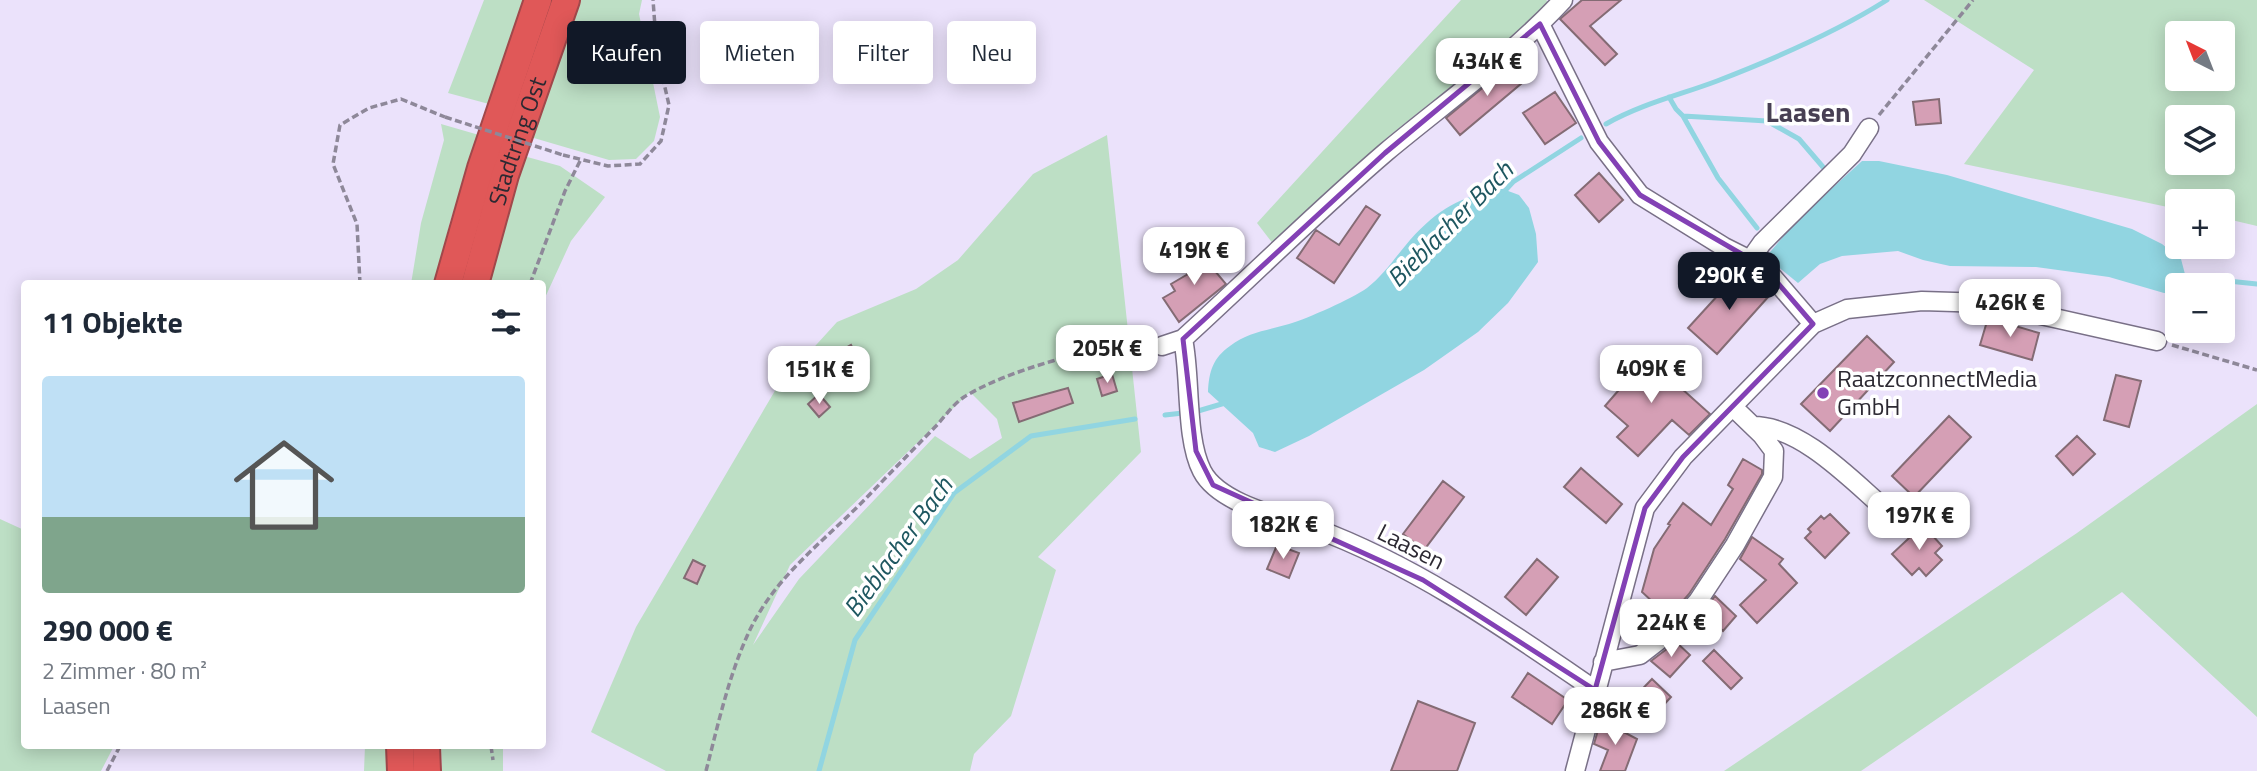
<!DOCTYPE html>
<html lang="de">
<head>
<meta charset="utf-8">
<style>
  :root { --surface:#fff; --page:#f2f2f3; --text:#1f2937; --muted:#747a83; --line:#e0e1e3; --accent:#111827 }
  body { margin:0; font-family:"Titillium Web",sans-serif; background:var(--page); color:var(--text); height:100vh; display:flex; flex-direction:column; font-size:26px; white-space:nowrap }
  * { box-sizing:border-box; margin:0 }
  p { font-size:23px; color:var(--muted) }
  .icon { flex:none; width:38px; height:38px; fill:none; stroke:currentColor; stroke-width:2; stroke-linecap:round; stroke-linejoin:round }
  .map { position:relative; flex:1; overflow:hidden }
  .drawer { position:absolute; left:21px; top:280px; width:525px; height:469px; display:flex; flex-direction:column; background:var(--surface); border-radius:7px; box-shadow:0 4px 18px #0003 }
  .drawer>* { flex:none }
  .guide { position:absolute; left:567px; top:21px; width:665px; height:63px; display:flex; gap:14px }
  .needle { width:46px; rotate:318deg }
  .tools { position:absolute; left:2165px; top:21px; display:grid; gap:14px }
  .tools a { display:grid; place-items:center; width:70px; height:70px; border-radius:7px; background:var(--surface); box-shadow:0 4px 18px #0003; font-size:35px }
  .price { position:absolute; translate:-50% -60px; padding:0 16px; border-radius:14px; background:#fff; color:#222; font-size:23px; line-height:46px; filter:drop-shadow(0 2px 4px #0008) }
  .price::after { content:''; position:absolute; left:50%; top:42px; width:21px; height:16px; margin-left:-10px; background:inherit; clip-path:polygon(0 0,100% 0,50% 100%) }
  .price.active { background:var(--accent); color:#fff }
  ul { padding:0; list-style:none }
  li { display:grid; align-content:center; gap:14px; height:371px; padding:0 21px }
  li+li { border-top:2px solid var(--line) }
  li span { display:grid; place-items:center; height:217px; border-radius:7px; color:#555 }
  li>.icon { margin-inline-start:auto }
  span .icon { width:126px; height:126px; fill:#fffc; stroke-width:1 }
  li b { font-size:30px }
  h2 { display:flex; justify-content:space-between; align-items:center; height:84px; padding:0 21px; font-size:30px }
  .chip { padding:0 24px; border-radius:7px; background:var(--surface); box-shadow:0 4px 18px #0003; font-size:24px; line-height:63px }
  .chip.active { background:var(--accent); color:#fff }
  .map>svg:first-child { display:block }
  .green { fill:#bddfc5; fill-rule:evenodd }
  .water { fill:#91d5e1 }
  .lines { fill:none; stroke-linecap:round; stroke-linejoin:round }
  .stream { stroke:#91d5e1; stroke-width:5 }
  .building { fill:#d59fb5; stroke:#846b74; stroke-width:2 }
  .minor-casing { stroke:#797087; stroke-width:21 }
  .highway-casing { stroke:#a1484b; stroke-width:30 }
  .path { stroke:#8e8899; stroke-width:3.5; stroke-dasharray:7 3.5; stroke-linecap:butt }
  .minor { stroke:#fff; stroke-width:18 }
  .highway { stroke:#e05858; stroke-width:26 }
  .path-bridge { stroke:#8e8899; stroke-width:3.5; stroke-dasharray:7 3.5; stroke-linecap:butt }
  .marked { fill:none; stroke:#8341b5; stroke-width:5; stroke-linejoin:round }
  .poi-dot { fill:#8341b5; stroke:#fff; stroke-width:2.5 }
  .labels { text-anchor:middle; stroke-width:7; stroke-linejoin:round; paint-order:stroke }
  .street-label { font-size:24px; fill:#2c2932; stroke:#fff }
  .poi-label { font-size:24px; fill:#2c2932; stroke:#fff; text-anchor:start }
  .water-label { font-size:26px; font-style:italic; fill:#1e5760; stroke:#fff }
  .quarter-label { font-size:28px; font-weight:bold; fill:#473f53; stroke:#fff }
</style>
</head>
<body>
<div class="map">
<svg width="2257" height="771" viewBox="0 0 2257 771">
  <rect width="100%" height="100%" fill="#ebe2fb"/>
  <path class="green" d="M484,0h42l-37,104 -41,-11z
    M576,0h66l-3,14 21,103 -6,24 -18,18 -27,1 -82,-24z
    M1461,0h85l4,3 -22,22 -139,111 -115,109 -17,-22z
    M1924,0h333v226l-34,-8 -1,-17h-45v8l-213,-45 70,-94zM2177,33h45v46h-45zM2177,117h45v46h-45z
    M441,124l38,11 -29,87 -15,61 -24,1 10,-61 23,-83z
    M1107,135l34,317 -103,105 18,13 -45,146 -37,38 -4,17h-304l-75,-39 45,-105 140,-238 61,-67 79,-33 42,-29 75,-86zM970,392l27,27 5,19 -32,21 -35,-23 -136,143 -46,66 37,-80z
    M520,155l40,11 45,31 -34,44 -28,61 -1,-18h-58z
    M2257,404v313l-135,-125 -261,179h-137l353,-238z
    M0,519l24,11v216h90l-13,25h-101z
    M365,746h21l2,25h-24z
    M441,746h62v25h-61z"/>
  <path class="water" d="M1862,161h17l68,14 185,54 30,15 19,15 5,19 -3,7h-6v7l-13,1 -55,-16 -73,-10 -86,-1 -27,-6 -25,-9 -56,5 -22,8 -22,19 -32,-26 31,-37z
    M1500,188l19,7 10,13 7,26 2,28 -30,41 -30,29 -54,38 -115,66 -34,16 -16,-5 -6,-14 -45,-41c1,-21 5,-34 22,-46 18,-14 39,-16 59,-22 20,-6 62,-25 78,-36 17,-13 29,-32 43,-48 30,-33 48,-41 90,-52z"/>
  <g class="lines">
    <path class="stream" d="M1669,97l7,12 7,7 84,5 32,18 24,28
      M1683,116l35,62 39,50
      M1606,124c35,-20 74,-29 111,-43 57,-22 118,-48 170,-81
      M1501,195l12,-13 68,-44
      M2180,276l77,8
      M1198,411l27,-8
      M1165,415l18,-2
      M819,771l36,-131 99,-147 77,-57 104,-17"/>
  </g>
  <path class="building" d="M1582,0h39l-31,26 27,28 -12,11 -45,-46z
    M1514,62l14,16 -68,57 -14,-17z
    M1555,92l21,31 -31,21 -22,-31z
    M1939,99l2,24 -25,2 -3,-23z
    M1599,173l24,27 -24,22 -24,-27z
    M1366,206l14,9 -46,68 -37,-25 19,-28 23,15z
    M1199,252l27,32 -47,38 -16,-24 12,-7 -4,-7 17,-10 -6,-8z
    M1741,270l28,26 -52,58 -29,-26z
    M1988,318l51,15 -7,27 -52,-15z
    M1867,336l27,26 -64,69 -29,-27z
    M851,345l8,15 -14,8 -8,-15z
    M1642,353l68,61 -21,21 -17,-15 -34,36 -21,-19 11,-11 -23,-20 13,-15 -6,-6z
    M1112,374l5,17 -15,5 -5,-17z
    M2116,375l25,6 -12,46 -25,-7z
    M1068,388l5,15 -54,19 -6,-19z
    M819,394l11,13 -11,10 -11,-13z
    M1949,416l22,21 -57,60 -22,-21z
    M2077,436l18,18 -22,21 -17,-19z
    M1743,459l19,11v4l-37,65 -36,55 -20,23 -27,-25 12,-43 16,-24 -2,-1 15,-21 28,22 22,-36 -5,-4z
    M1581,468l41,36 -16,19 -42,-36z
    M1443,481l21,16 -40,53 -21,-16z
    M1830,514l19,19 -24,25 -20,-20 6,-6 -3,-3 13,-13 3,3z
    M1923,525l19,21 -7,7 7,7 -16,16 -7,-8 -7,7 -20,-21z
    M1752,537l31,22 -4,5 18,19 -40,40 -17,-18 26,-25 -26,-21z
    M1277,545l22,8 -10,25 -22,-9z
    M1537,559l21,18 -32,38 -21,-18z
    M693,560l12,6 -8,18 -13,-6z
    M1715,596l21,20 -13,15 -20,-19z
    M1676,642l14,13 -20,22 -19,-16z
    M1714,650l28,28 -11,11 -28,-28z
    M1528,673l40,27 -16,24 -40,-27z
    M1652,679l19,18 -25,27 -20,-18z
    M1418,701l57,22 -18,48h-66z
    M1601,720l36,19 -12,32h-25l8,-21 -14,-6z"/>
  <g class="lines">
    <defs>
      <path id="minor" d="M1540,24l59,118 41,53 84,52 40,20 49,57 -130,133 -38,51 -70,263
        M1750,260l12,-17 90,-89 17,-26
        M1813,324l34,-15 75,-8 65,2 170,38
        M1183,339c8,38 2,99 19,132 17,33 79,46 112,57 101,37 192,101 281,162
        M1162,346l21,-7c68,-62 133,-127 203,-187 60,-50 124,-95 177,-152
        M1753,426c50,0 102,58 139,89
        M1603,662l37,-7 31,-24 27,-30 37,-56 38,-68 1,-26 -12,-16 -29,-28"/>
      <g id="highway">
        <path d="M448,284l33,-116 57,-168"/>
        <path id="s1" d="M475,284l30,-109 61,-175"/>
        <path d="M400,746l1,25"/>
        <path d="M426,746l1,25"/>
      </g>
    </defs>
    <use href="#minor" class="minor-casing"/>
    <use href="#highway" class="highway-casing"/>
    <path class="path" d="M1879,115l94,-115
      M563,155l45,11 32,-2 21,-23 8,-36 -12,-52 -4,-53
      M360,284l-3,-60 -24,-60 7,-39 29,-17 32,-9 44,18
      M530,284l35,-93 16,-32
      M2172,345l85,25
      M491,746l2,14
      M107,771l13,-25
      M706,771c12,-46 22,-93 42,-137 27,-60 81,-96 124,-142 21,-22 42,-43 63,-65 9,-9 18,-23 29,-30 41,-26 134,-52 182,-54"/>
    <use href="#minor" class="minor"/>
    <use href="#highway" class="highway"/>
    <path class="path-bridge" d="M445,117l118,38"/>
  </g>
  <path class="marked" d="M1540,24l59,118 41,53 124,72 49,57 -130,133 -38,51 -50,182 -172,-110 -210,-95 -17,-34 -13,-112 202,-186z"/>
  <circle class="poi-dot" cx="1823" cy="393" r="7"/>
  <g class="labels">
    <g class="street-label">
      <text dy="8" stroke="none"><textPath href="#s1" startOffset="149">Stadtring Ost</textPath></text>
      <text transform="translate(1411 547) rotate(27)" y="8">Laasen</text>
    </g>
    <g class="poi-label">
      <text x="1837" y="387">RaatzconnectMedia<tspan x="1837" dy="28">GmbH</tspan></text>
    </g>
    <g class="water-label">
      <text transform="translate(1450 224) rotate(-45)" y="9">Bieblacher Bach</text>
      <text transform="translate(898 547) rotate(-54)" y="9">Bieblacher Bach</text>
    </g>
    <g class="quarter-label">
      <text x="1808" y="122">Laasen</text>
    </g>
  </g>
</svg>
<div class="tools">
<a><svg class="needle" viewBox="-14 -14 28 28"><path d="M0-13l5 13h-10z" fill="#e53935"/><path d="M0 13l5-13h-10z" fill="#747a83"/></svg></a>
<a><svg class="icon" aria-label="layers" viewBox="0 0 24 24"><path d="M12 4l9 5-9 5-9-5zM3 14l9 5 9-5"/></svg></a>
<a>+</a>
<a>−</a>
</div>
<b class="price" style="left:1487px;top:98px">434K €</b>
<b class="price" style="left:1194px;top:287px">419K €</b>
<b class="price active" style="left:1729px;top:312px">290K €</b>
<b class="price" style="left:2010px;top:339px">426K €</b>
<b class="price" style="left:1107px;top:385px">205K €</b>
<b class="price" style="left:1651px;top:405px">409K €</b>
<b class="price" style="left:819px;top:406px">151K €</b>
<b class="price" style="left:1919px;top:552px">197K €</b>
<b class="price" style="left:1283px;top:561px">182K €</b>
<b class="price" style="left:1671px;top:659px">224K €</b>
<b class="price" style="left:1615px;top:747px">286K €</b>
<div class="guide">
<a class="chip active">Kaufen</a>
<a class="chip">Mieten</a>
<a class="chip">Filter</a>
<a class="chip">Neu</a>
</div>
<section class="drawer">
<h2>11 Objekte<svg class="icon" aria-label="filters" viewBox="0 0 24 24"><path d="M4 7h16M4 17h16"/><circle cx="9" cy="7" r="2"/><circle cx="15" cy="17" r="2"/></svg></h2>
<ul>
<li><span style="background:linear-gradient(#bfe0f5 65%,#7fa58c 0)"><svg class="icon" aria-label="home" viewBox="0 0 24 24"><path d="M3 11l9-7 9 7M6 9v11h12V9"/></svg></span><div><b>290 000 €</b><p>2 Zimmer · 80 m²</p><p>Laasen</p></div></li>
</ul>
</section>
</div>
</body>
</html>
